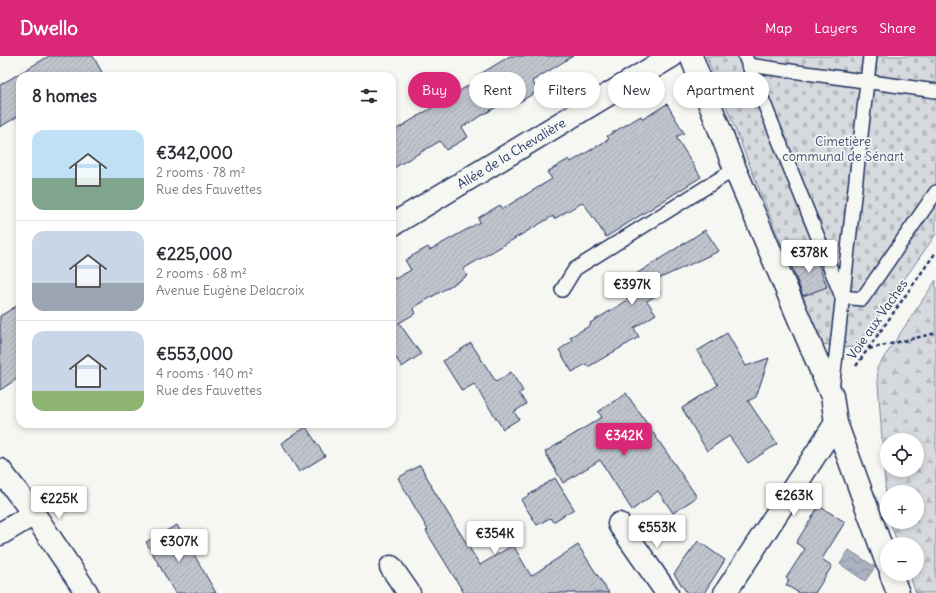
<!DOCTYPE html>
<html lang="en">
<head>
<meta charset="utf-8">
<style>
  :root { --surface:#fff; --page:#f2f2f3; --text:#2b2b33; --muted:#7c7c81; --line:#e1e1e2; --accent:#db2777 }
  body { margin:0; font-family:Delius,sans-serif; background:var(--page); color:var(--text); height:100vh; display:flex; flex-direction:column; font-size:15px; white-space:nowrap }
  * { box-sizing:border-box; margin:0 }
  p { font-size:13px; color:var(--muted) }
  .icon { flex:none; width:22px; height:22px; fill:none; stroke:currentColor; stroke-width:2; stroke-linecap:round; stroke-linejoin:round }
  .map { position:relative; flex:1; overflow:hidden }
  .side { position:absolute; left:16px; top:16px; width:380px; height:356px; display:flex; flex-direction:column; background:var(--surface); border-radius:12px; box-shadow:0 2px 6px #0003 }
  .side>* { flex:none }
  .top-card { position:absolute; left:408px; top:16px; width:380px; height:36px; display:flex; gap:8px }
  .fabs { position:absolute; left:880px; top:377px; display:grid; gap:8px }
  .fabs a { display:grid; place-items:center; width:44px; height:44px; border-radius:50%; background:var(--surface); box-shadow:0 2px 6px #0003; font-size:20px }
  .price { position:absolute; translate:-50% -34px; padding:0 9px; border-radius:4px; background:#fff; color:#222; font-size:13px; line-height:26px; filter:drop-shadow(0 1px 2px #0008) }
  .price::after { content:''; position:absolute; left:50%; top:24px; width:12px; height:9px; margin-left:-6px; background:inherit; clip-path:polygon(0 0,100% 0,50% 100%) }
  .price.selected { background:var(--accent); color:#fff }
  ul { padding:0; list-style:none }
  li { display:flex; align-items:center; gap:12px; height:100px; padding:0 16px }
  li+li { border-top:1px solid var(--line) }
  li span { display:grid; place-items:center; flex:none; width:112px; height:80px; border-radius:12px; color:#555 }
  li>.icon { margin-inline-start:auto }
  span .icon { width:48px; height:48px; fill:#fffc; stroke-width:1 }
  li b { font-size:17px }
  h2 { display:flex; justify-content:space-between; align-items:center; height:48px; padding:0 16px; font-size:17px }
  .pill { padding:0 14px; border-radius:18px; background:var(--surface); box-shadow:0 2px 6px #0003; font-size:14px; line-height:36px }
  .pill.selected { background:var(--accent); color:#fff }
  header { display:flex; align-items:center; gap:24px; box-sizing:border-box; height:56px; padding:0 20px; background:var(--accent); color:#fff }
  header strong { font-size:19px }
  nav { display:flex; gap:22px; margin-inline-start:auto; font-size:14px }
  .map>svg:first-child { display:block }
  .forest { fill:url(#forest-firs); stroke:#78849e; fill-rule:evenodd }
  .cemetery { fill:url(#cemetery-stones); stroke:#78849e }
  .water { fill:url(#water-waves); stroke:#717e99 }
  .building { fill:url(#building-hatch); stroke:#1b2f5e }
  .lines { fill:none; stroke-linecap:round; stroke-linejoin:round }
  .lane-casing { stroke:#1b2f5e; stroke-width:16 }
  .street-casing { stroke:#1b2f5e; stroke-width:25 }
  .secondary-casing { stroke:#1b2f5e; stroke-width:25 }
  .path { stroke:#1b2f5e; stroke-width:2.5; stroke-dasharray:4 3; stroke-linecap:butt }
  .lane { stroke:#f6f6f2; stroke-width:13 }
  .street { stroke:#f6f6f2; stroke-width:22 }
  .secondary { stroke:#f6f6f2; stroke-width:22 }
  .labels { text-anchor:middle; stroke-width:3.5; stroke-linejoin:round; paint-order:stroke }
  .park-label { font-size:13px; fill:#405177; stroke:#f6f6f2 }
  .street-label { font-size:13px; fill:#1b2f5e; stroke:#f6f6f2 }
</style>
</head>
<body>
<header>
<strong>Dwello</strong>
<nav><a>Map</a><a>Layers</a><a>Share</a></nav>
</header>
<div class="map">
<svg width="936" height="537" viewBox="0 0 936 537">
  <defs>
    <pattern id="forest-firs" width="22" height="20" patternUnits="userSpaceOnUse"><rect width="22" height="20" fill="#d6d9dd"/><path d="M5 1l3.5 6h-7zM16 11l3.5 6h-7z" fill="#b7bbc0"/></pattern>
    <pattern id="cemetery-stones" width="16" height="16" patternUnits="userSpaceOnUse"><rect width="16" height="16" fill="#d6d9dd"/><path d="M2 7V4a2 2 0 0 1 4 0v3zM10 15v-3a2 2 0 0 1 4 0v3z" fill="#b7bbc0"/></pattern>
    <pattern id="water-waves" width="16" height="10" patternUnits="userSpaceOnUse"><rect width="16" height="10" fill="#abb2c0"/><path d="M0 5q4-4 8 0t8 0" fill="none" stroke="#8a919f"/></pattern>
    <pattern id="building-hatch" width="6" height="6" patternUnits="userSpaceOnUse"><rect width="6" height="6" fill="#c0c4cd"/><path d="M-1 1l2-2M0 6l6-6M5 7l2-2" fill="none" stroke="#a4a9b2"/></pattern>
  </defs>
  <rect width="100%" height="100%" fill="#f6f6f2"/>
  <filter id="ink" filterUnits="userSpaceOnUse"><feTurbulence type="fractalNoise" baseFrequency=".025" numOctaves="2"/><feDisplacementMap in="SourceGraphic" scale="8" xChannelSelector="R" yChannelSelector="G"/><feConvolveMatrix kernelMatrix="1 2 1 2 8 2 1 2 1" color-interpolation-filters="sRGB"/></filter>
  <g filter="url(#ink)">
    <path class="forest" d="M936,224v313h-20l-7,-19h8v-30h-19l-8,-22h27v-30h-30v20l-10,-144zM887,384h30v30h-30z"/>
    <path class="cemetery" d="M706,0h230v178l-80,114 -35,-4z"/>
    <path class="water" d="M849,494l26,17 -10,14 -25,-17z"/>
    <path class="building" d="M49,0h44l11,20h-84v39l-20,12v-42z
      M510,0h63l-41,25 6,10 -22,13 -4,-6 -50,29 6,10 -22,13 -6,-9 -48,28v-37l87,-53 -2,-3z
      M667,48l17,29 -8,4 25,40 -95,60 -23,-35 -29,17 -1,-3 -90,53 4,7 -54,32 3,5 -17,10 22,31 -19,13 -10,-15v-78l3,5 16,-9 -6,-10 23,-13 2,3 50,-28 -2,-4 22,-13 2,4 50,-30 -5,-7 22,-13 2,3 38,-23 -2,-3 34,-20 2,3z
      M705,174l14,21 -65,30 6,12 -13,8 9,13 -22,14 5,9 -51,30 -2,-3 -14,8 -13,-22 13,-9 -2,-4 21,-12 -1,-2 38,-23 -9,-15z
      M814,196l13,35 -24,9 -13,-34z
      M20,248v73l-20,13v-74z
      M727,277l19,33 23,-8 -13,39 -8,4 29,43 -29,19 -19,-27 -22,15 -25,-43 36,-23 -21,-34z
      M471,287l25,39 15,-10 12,19 -4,2 7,11 -12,8 5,7 -16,10 -29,-45 -12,7 -19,-30z
      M626,337l71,104 -24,16 -15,-22 -26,19 -32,-50 -37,23 -18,-31 57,-35 -4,-5z
      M306,371l19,29 -26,16 -18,-29z
      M420,409l12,21h-1l49,79 33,-20 18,31 47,-31 31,48h-145l-38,-62 2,-1 -30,-52z
      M555,422l19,31 -21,13 -3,-4 -13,7 -16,-25z
      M819,450l26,16 -23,37 10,7 -17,27h-16l-13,-8 3,-5 -3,-2 19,-29 -9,-6z
      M177,469l39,68h-41l-29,-51z
      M698,485l27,19 -21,33h-17l-13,-19z"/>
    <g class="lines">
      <defs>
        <path id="lane" d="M745,0l97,241 20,2 74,-107
          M748,9l188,26
          M562,234l13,-21 160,-100
          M832,334l38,-334"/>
        <path id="street" d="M691,0l44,113 97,227 4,27 51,140
          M392,169l280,-169
          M619,468l48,69
          M0,478l34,-20
          M391,511l18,26
          M891,518l7,19
          M725,537l111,-170"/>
        <path id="secondary" d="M0,414l34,44 53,79"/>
      </defs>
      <use href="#lane" class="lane-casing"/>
      <use href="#street" class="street-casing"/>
      <use href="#secondary" class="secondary-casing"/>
      <path class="path" d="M869,293l67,-16
        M856,310l80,-114"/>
      <use href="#lane" class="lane"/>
      <use href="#street" class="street"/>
      <use href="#secondary" class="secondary"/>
    </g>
  </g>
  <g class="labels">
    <g class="park-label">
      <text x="843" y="90">Cimetière<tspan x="843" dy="15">communal de Sénart</tspan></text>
    </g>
    <g class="street-label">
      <text transform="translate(511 97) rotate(-31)" y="5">Allée de la Chevalière</text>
      <text transform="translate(877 263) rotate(-55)" y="5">Voie aux Vaches</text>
    </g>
  </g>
</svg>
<div class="fabs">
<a><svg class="icon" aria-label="locate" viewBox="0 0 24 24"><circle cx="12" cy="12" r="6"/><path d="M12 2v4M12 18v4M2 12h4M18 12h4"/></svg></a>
<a>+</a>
<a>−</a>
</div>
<b class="price" style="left:809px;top:218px">€378K</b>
<b class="price" style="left:632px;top:250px">€397K</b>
<b class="price selected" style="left:624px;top:401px">€342K</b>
<b class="price" style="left:794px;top:461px">€263K</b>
<b class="price" style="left:59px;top:464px">€225K</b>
<b class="price" style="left:657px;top:493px">€553K</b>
<b class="price" style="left:495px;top:499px">€354K</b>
<b class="price" style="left:179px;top:507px">€307K</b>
<div class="top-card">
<a class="pill selected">Buy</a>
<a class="pill">Rent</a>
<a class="pill">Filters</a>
<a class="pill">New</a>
<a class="pill">Apartment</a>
</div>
<section class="side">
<h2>8 homes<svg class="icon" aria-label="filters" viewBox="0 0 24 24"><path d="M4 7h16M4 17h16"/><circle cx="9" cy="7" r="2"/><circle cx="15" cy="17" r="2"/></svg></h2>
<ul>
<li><span style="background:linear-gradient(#bfe0f5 60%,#7fa58c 0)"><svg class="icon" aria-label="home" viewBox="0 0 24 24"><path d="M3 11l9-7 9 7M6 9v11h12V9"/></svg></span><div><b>€342,000</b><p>2 rooms · 78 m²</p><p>Rue des Fauvettes</p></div></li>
<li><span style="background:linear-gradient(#c9d6e8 65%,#9aa5b1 0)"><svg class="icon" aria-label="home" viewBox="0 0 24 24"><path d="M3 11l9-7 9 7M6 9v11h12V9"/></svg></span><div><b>€225,000</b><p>2 rooms · 68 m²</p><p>Avenue Eugène Delacroix</p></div></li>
<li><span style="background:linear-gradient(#c9d6e8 75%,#8fb573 0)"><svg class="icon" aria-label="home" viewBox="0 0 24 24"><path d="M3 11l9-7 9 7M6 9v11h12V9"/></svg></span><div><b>€553,000</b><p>4 rooms · 140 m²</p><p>Rue des Fauvettes</p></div></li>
</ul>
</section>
</div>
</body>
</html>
